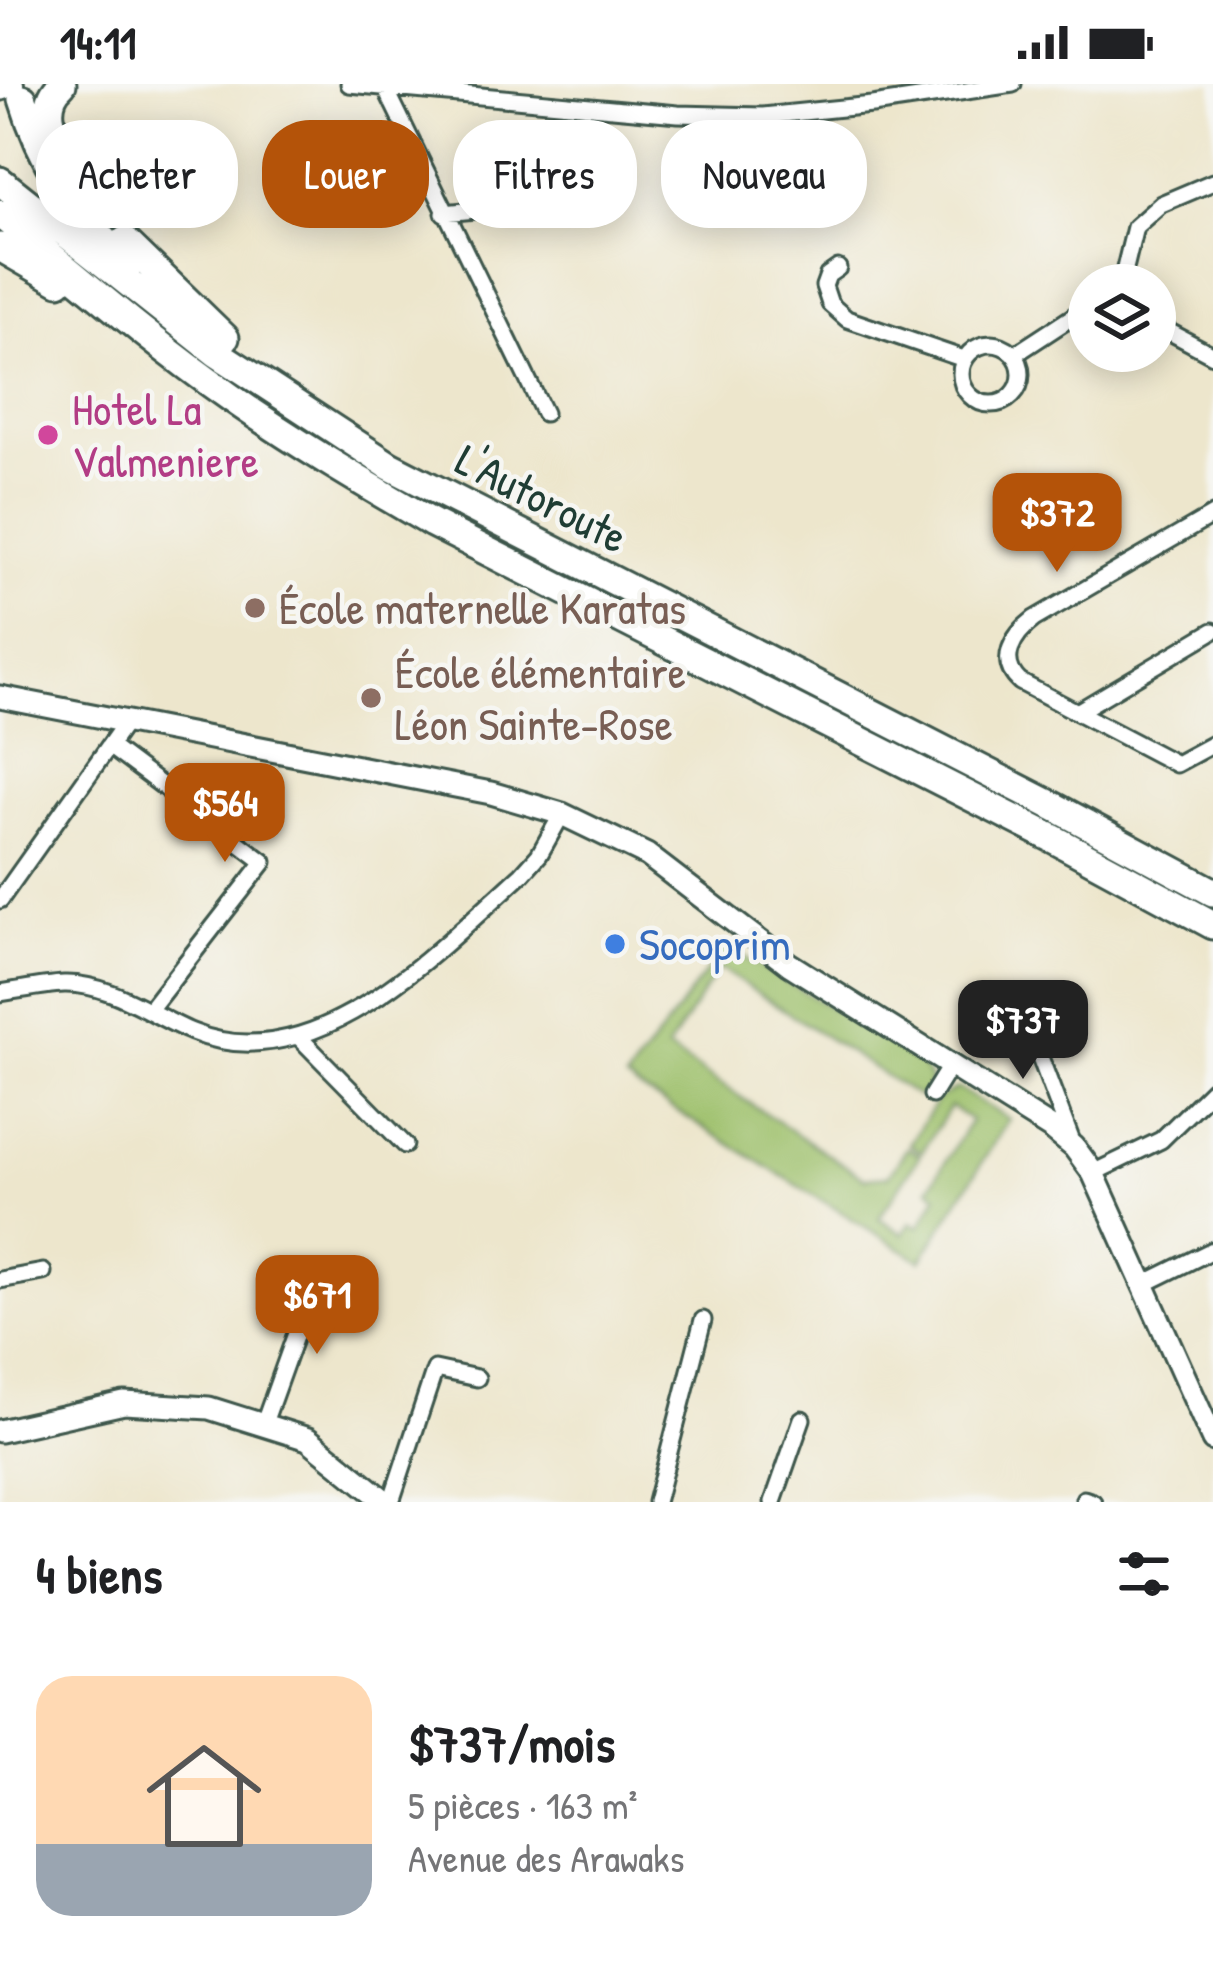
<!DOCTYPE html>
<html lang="fr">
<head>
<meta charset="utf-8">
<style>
  :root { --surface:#fff; --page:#f2f2f2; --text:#202124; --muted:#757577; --line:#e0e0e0; --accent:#b45309 }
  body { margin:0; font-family:"Patrick Hand",sans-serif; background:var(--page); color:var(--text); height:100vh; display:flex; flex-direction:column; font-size:45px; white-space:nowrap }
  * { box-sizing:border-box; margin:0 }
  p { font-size:39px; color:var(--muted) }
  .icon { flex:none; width:66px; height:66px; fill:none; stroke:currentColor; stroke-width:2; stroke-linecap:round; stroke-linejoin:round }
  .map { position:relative; height:1418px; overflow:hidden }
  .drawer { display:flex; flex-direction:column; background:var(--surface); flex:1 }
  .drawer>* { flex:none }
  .guide { position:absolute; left:36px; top:36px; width:1143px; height:108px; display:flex; gap:24px }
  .fabs { position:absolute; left:1068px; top:180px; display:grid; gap:24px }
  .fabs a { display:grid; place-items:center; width:108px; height:108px; border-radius:50%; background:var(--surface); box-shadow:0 6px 30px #0003; font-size:60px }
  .price { position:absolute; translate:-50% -102px; padding:0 27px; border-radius:24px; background:var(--accent); color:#fff; font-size:39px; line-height:78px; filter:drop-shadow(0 3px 6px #0008) }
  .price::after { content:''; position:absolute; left:50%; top:72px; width:36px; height:27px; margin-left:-18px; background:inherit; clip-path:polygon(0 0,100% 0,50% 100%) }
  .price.selected { background:#222; color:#fff }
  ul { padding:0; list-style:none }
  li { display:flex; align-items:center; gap:36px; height:300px; padding:0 36px }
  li+li { border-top:3px solid var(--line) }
  li span { display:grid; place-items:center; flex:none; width:336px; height:240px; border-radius:36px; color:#555 }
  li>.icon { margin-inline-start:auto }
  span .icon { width:144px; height:144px; fill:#fffc; stroke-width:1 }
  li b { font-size:51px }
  h2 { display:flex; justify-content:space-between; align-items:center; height:144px; padding:0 36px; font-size:51px }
  .pill { padding:0 42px; border-radius:48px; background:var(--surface); box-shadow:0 6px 30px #0003; font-size:42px; line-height:108px }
  .pill.selected { background:var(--accent); color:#fff }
  .status { display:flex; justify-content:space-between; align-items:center; height:84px; padding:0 60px; background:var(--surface); direction:ltr }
  .status svg { height:33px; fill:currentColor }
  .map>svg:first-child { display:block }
  .green { fill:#9dc06a; stroke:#5e7e4f; stroke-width:3 }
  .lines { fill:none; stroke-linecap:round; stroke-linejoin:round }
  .street-casing { stroke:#3e564b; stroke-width:21 }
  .secondary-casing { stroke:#3e564b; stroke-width:27 }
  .primary-casing { stroke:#3e564b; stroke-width:30 }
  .highway-casing { stroke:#3e564b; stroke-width:33 }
  .street { stroke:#fff; stroke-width:15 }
  .secondary { stroke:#fff; stroke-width:21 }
  .primary { stroke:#fff; stroke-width:24 }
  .highway { stroke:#fff; stroke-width:27 }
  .hotel-dot { fill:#d1479c; stroke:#f6f6f2; stroke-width:4.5 }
  .education-dot { fill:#8d6e63; stroke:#f6f6f2; stroke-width:4.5 }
  .shop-dot { fill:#3f7fe0; stroke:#f6f6f2; stroke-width:4.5 }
  .labels { text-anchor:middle; stroke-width:9; stroke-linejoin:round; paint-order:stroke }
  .hotel-label { font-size:45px; fill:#b23c85; stroke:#f6f6f2; text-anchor:start }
  .street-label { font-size:45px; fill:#1f3d34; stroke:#f6f6f2 }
  .education-label { font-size:45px; fill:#785e54; stroke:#f6f6f2; text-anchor:start }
  .shop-label { font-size:45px; fill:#366cbe; stroke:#f6f6f2; text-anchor:start }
</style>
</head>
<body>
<div class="status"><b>14:11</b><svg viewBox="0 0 49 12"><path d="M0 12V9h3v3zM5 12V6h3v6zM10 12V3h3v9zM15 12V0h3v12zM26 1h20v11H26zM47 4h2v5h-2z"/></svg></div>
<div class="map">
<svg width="1213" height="1418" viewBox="0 0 1213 1418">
  <rect width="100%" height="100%" fill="#f6f6f2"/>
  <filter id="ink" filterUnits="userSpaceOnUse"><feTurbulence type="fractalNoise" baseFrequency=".00833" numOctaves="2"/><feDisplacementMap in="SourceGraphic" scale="24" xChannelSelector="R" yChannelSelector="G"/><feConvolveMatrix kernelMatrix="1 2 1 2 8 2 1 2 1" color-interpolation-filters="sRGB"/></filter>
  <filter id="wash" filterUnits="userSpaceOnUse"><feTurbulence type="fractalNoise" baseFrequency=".004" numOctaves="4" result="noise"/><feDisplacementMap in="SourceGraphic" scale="48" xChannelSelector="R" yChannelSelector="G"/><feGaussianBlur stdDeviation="2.7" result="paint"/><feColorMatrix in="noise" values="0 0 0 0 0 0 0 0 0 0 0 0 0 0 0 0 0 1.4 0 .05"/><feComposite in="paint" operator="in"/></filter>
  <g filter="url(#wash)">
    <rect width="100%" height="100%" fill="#ede6cc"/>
    <path class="green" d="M725,862l195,114 10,19 -3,13 -10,4 -198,-128 -52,81 197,129 24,-2 19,-28 13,7 -41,63 24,16 8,-12 8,5 19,-32 -9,-7 42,-68 -21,-14 -28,46 -13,-8 29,-45 19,-11 52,31 -88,142 -295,-181z"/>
  </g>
  <g filter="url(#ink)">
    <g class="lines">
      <defs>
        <path id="street" d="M349,0l329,30 85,2 109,-11 141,-21
          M385,3l159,326
          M444,129l114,-11
          M838,184l-10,7 -4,11 6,18 17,15 117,40
          M1121,201l14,-58 26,-23 52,-22
          M1155,240l58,31
          M961 290a30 30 0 1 1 60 0a30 30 0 1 1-60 0Z
          M1014,271l75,-49
          M1213,431l-179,104c-21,16 -37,42 -14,63l156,82 37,-20
          M1077,628l136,-81
          M109,662l155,116 -115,148
          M0,816l126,-178
          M0,909c21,-3 43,-8 64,-9 47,-1 87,31 128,48 124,51 247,-84 330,-158l17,-19 23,-41
          M1018,915l56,148
          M298,952l107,109
          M932,1011l18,-29
          M1093,1089l68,-33 52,-51
          M0,1196l43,-8
          M1144,1200l69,-34
          M264,1339l54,-151
          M1084,1415l9,3
          M391,1418l44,-133 42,9
          M656,1418l47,-182
          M773,1418l29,-83"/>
        <path id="secondary" d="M0,613l491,96 71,21 85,41 142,109 263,165 22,18 19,26 120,267
          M0,1347l124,-28 85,5 99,31 78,63"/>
        <path id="primary" d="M0,4l11,-4"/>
        <path id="highway" d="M62,0c-23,20 -9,48 3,71
          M23,15c19,65 57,121 106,166
          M0,97l217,172 173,113 665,341 158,85
          M0,130c76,62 150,127 230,183 65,46 134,86 202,126l620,315 161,87
          M125,157l100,97
          M0,163l59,34"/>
      </defs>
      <use href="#street" class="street-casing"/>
      <use href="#secondary" class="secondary-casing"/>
      <use href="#primary" class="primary-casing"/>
      <use href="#highway" class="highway-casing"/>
      <use href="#street" class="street"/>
      <use href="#secondary" class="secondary"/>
      <use href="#primary" class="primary"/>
      <use href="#highway" class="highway"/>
    </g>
  </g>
  <circle class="hotel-dot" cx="48" cy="351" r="12"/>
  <g class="education-dot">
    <circle cx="255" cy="524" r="12"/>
    <circle cx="371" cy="614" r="12"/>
  </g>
  <circle class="shop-dot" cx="615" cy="860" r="12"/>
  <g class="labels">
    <g class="hotel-label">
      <text x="72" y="341">Hotel La<tspan x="72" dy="52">Valmeniere</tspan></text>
    </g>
    <g class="street-label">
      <text transform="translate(542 414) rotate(27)" y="16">L'Autoroute</text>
    </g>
    <g class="education-label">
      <text x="279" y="540">École maternelle Karatas</text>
      <text x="395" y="604">École élémentaire<tspan x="395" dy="52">Léon Sainte-Rose</tspan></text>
    </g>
    <g class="shop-label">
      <text x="639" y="876">Socoprim</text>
    </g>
  </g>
</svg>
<div class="fabs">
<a><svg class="icon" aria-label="layers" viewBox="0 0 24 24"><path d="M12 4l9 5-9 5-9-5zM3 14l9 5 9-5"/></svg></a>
</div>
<b class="price" style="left:1057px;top:491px">$372</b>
<b class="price" style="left:225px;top:781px">$564</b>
<b class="price selected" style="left:1023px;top:998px">$737</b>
<b class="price" style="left:317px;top:1273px">$671</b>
<div class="guide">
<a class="pill">Acheter</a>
<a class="pill selected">Louer</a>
<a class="pill">Filtres</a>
<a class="pill">Nouveau</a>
</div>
</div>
<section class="drawer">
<h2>4 biens<svg class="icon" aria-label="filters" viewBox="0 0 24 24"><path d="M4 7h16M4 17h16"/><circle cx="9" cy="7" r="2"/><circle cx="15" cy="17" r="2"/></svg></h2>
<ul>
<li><span style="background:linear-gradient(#ffd9b3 70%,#9aa5b1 0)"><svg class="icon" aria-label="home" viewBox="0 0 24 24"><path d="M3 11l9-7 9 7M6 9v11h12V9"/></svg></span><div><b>$737/mois</b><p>5 pièces · 163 m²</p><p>Avenue des Arawaks</p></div></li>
</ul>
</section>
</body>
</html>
